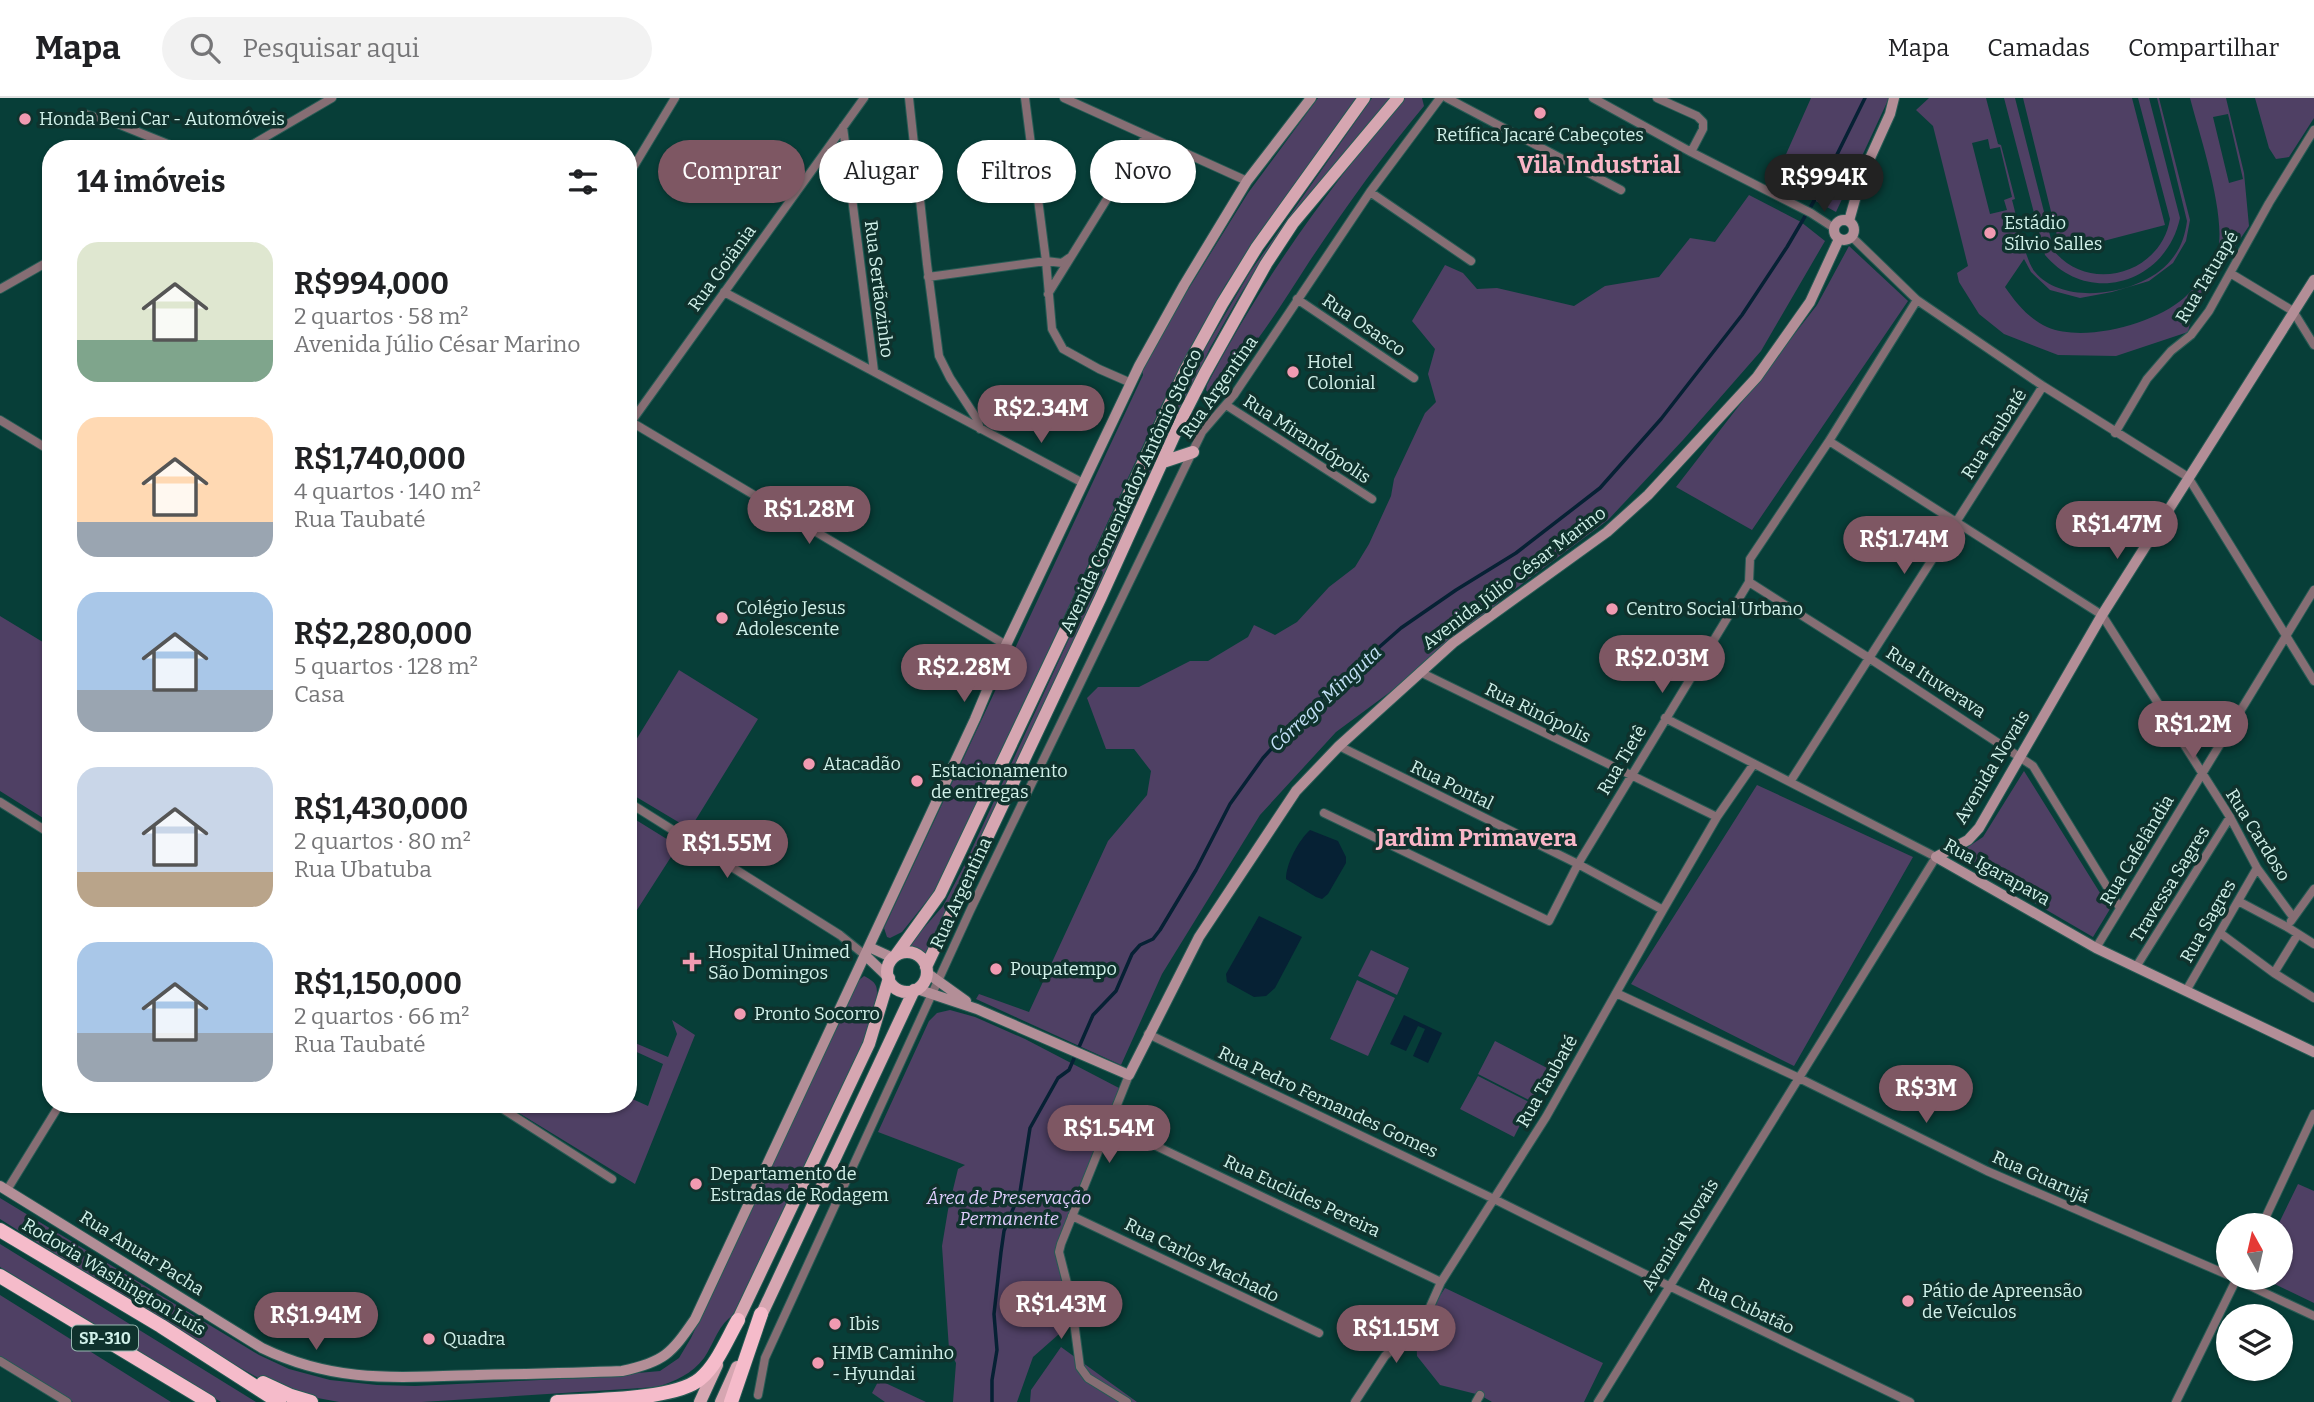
<!DOCTYPE html>
<html lang="pt">
<head>
<meta charset="utf-8">
<style>
  :root { --surface:#fff; --page:#f2f2f2; --text:#202124; --muted:#757577; --line:#e0e0e0; --accent:#7e5763 }
  body { margin:0; font-family:Bitter,serif; background:var(--page); color:var(--text); height:100vh; display:flex; flex-direction:column; font-size:26px; white-space:nowrap }
  * { box-sizing:border-box; margin:0 }
  p { font-size:23px; color:var(--muted) }
  .icon { flex:none; width:38px; height:38px; fill:none; stroke:currentColor; stroke-width:2; stroke-linecap:round; stroke-linejoin:round }
  .map { position:relative; flex:1; overflow:hidden }
  .details { position:absolute; left:42px; top:42px; width:595px; height:973px; display:flex; flex-direction:column; background:var(--surface); border-radius:28px; box-shadow:0 2px 5px #0004 }
  .details>* { flex:none }
  .banner { position:absolute; left:658px; top:42px; width:665px; height:63px; display:flex; gap:14px }
  .needle { width:46px; rotate:352deg }
  .buttons { position:absolute; left:2216px; top:1115px; display:grid; gap:14px }
  .buttons a { display:grid; place-items:center; width:77px; height:77px; border-radius:50%; background:var(--surface); box-shadow:0 2px 5px #0004; font-size:35px }
  .price { position:absolute; translate:-50% -60px; padding:0 16px; border-radius:24px; background:var(--accent); color:#fff; font-size:23px; line-height:46px; filter:drop-shadow(0 2px 4px #0008) }
  .price::after { content:''; position:absolute; left:50%; top:42px; width:21px; height:16px; margin-left:-10px; background:inherit; clip-path:polygon(0 0,100% 0,50% 100%) }
  .price.selected { background:#222; color:#fff }
  ul { padding:0; list-style:none }
  li { display:flex; align-items:center; gap:21px; height:175px; padding:0 35px }
  li span { display:grid; place-items:center; flex:none; width:196px; height:140px; border-radius:21px; color:#555 }
  li>.icon { margin-inline-start:auto }
  span .icon { width:84px; height:84px; fill:#fffc; stroke-width:1 }
  li b { font-size:30px }
  h2 { display:flex; justify-content:space-between; align-items:center; height:84px; padding:0 35px; font-size:30px }
  .chip { padding:0 24px; border-radius:32px; background:var(--surface); box-shadow:0 2px 5px #0004; font-size:24px; line-height:63px }
  .chip.selected { background:var(--accent); color:#fff }
  header { display:flex; align-items:center; gap:42px; box-sizing:border-box; height:98px; padding:0 35px; background:var(--surface); border-bottom:2px solid var(--line) }
  header strong { font-size:33px }
  nav { display:flex; gap:38px; margin-inline-start:auto; font-size:24px }
  .search { width:490px; height:63px; background:var(--page); display:flex; align-items:center; gap:18px; box-sizing:border-box; padding:0 24px; border-radius:38px; color:var(--muted); font-size:26px }
  .map>svg:first-child { display:block }
  .green { fill:#4f4064; fill-rule:evenodd }
  .water { fill:#062134 }
  .lines { fill:none; stroke-linecap:round; stroke-linejoin:round }
  .stream { stroke:#062134; stroke-width:3.5 }
  .street-casing { stroke:#275b54; stroke-width:10 }
  .secondary-casing { stroke:#275b54; stroke-width:12 }
  .primary-casing { stroke:#275b54; stroke-width:14 }
  .highway-casing { stroke:#275b54; stroke-width:16 }
  .street { stroke:#866e74; stroke-width:8 }
  .secondary { stroke:#b38e97; stroke-width:10 }
  .primary { stroke:#d6a6b1; stroke-width:12 }
  .highway { stroke:#f5bbca; stroke-width:14 }
  .poi-dot { fill:#f19ab1; stroke:#0f322d; stroke-width:2.5 }
  .labels { text-anchor:middle; stroke-width:7; stroke-linejoin:round; paint-order:stroke }
  .shield { fill:#0f322d; stroke:#97b8b1; stroke-width:2 }
  .shield-label { font-size:16px; font-weight:bold; fill:#d1f1ea }
  .poi-label { font-size:18px; fill:#d1f1ea; stroke:#0f322d; text-anchor:start }
  .street-label { font-size:18px; fill:#d1f1ea; stroke:#0f322d }
  .park-label { font-size:18px; font-style:italic; fill:#deccfb; stroke:#0f322d }
  .water-label { font-size:19px; font-style:italic; fill:#c4e1f8; stroke:#0f322d }
  .district-label { font-size:24px; font-weight:bold; fill:#f9b6c7; stroke:#0f322d }
</style>
</head>
<body>
<header>
<strong>Mapa</strong>
<div class="search"><svg class="icon" aria-label="search" viewBox="0 0 24 24"><circle cx="10" cy="10" r="6"/><path d="M15 15l6 6"/></svg>Pesquisar aqui</div>
<nav><a>Mapa</a><a>Camadas</a><a>Compartilhar</a></nav>
</header>
<div class="map">
<svg width="2314" height="1304" viewBox="0 0 2314 1304">
  <rect width="100%" height="100%" fill="#073e38"/>
  <path class="green" d="M1318,0h38l-77,108 -53,78 -27,48 -36,70 -188,408 -41,82 -32,40 -12,6 -3,-1 -3,-9 259,-553 -1,-5 44,-77 62,-100z
    M1372,0h20c-48,55 -96,110 -136,172 -17,25 -31,52 -46,78l-283,609 -18,-12 34,-39 22,-42 231,-500 54,-92z
    M1405,0h17l2,8c-42,50 -79,102 -115,156 -30,47 -60,94 -98,135l-5,-7 1,-5c56,-107 120,-195 198,-287z
    M1811,0h78l-53,114 -61,-33z
    M1929,0h57l12,46 3,1 14,54 -3,1c5,17 13,61 23,72 30,36 109,22 136,-12 10,-12 14,-24 16,-39l-30,-123h2l31,122 -4,21 -13,22 -24,18 -37,11 -32,6 -30,-8 -19,-18 -7,-13 -19,28c11,16 23,31 42,40 37,16 107,-3 137,-29 9,-8 18,-19 24,-29 3,-6 9,-12 10,-19 8,-36 -18,-114 -28,-152h36l18,75 5,53 -55,81 -6,25 -72,24 -58,-1 -54,-21 -25,-20 -20,-32 -2,-9 11,-7 -35,-140 -17,-16zM2228,16l15,65 -14,4 -16,-66zM1988,41l2,10 10,-2 12,50 -8,3 3,10 -17,4 -18,-71z
    M2004,0h11l39,153c35,43 107,23 116,-32l-32,-121h11l31,120c-14,65 -91,89 -135,37z
    M2023,0h109l33,127 -104,27z
    M2255,0h59v20l-25,39 -13,2 -7,-11z
    M1749,97l52,27 24,19 -64,110 -78,89 -75,80 -106,79 -70,62 -96,71 -76,83 -98,159 -41,91 -145,-66 3,-5 50,18 79,-171 39,-46 4,-24 -17,-22h-28l-19,-51 11,-11h41l51,-26h18l40,-24 6,-12 21,10 22,-13 32,-35 26,-20 14,-23 22,-48 3,-17 31,-66 11,-11 -8,-28 7,-25 -23,-28 33,-56 18,8 14,16 20,-1 77,18 31,-20 54,-9 31,-39 25,4z
    M1849,148l59,55 -156,229 -76,-43 141,-182z
    M0,518l51,31v176l-51,-32z
    M679,572l79,49 -68,110 -62,-37v-39z
    M2024,673l86,138 -17,28 -139,-81 29,-19z
    M1757,687l156,72 -119,209 -163,-82z
    M628,717l50,31 -50,78z
    M1371,852l38,18 -12,27 -39,-19z
    M864,878c4,2 10,5 12,10 6,17 -18,68 -25,85l-116,243c-17,10 -20,28 -31,44 -12,16 -29,23 -47,29l-235,15h-83l-48,-9 -24,-10 -75,-43 -192,-121v-21l259,157 30,14 41,11 47,5 38,1 168,-8 77,-7 19,-13 12,-20 167,-357z
    M1357,882l38,18 -27,58 -38,-17z
    M950,912l25,7 50,22 94,49 -62,159 10,80 -34,30 -16,45h-64l3,-39 -7,-14 -7,-103 6,-36 10,-41 7,-4 -87,-33 51,-111 8,-8z
    M672,922l23,15 -60,149 -121,-74 3,-6h111v-7l20,9 15,-42 -35,-16v-8l40,17 9,-23z
    M1495,943l54,28 -18,32 -53,-27z
    M1478,978l53,27 -17,34 -54,-28z
    M2298,1086l16,7v112l-52,-25h18v-53h-2z
    M0,1146l256,158h-35l-221,-135z
    M1445,1190l158,75 -19,39h-92l-12,-7 -40,-10 -23,-29 -1,-23z
    M0,1197l171,107h-98l-73,-46z
    M1061,1249l76,55h-107l1,-12z
    M879,1282l47,22h-41l-13,-9z"/>
  <path class="water" d="M1310,732l28,11 8,16v6l-18,31 -6,5 -6,-2 -30,-18c0,-16 13,-39 24,-49z
    M1259,818l43,21 -27,51 -9,8 -12,1 -27,-15 -1,-8z
    M1404,917l38,18 -14,30 -15,-7 12,-27 -7,-3 -12,25 -16,-7z"/>
  <g class="lines">
    <path class="stream" d="M992,1304v-22l5,-30 -3,-36 7,-62 3,-21 16,-39 10,-64 28,-50 11,-8 24,-55 23,-24 16,-37 8,-9 13,-6 7,-9 36,-60 34,-66 33,-46 39,-43 99,-87 55,-38 60,-37 84,-65 61,-69 81,-104 45,-68 27,-46 51,-103"/>
    <defs>
      <path id="street" d="M909,0l18,166 12,92 11,22 27,41 3,10
        M1025,0l21,163 6,68 11,20 36,20 32,14
        M1064,0l183,83
        M1447,0l174,92
        M1593,0l98,54 120,61 23,15
        M1657,0l40,18 6,6v7l-12,23
        M82,15l36,11 62,25
        M843,29l31,244
        M245,51l87,-51
        M628,78l47,-78
        M1370,94l101,69
        M1852,139l65,63 126,86 145,91 126,204
        M2230,175l63,38 21,34
        M928,179l118,-16 16,2 7,-5
        M0,191l51,-29
        M724,194l359,191
        M1048,196l98,-158
        M1297,201l117,79
        M1226,307l146,94
        M0,322l51,31
        M628,322l378,225
        M631,324l233,-324
        M2115,335l32,-54 24,-28 20,-16 18,-24 60,-108 45,-73
        M1829,343l273,174 128,202 27,51 36,49
        M1749,484l120,76 164,108 87,142
        M1420,574l297,145
        M1339,648l239,118 85,46
        M1790,684l253,-396
        M0,704l51,32
        M628,704l212,133 26,21
        M1324,715l225,108 29,-57 171,-282 1,-23 79,-118 88,-141
        M2238,803l49,26 27,17
        M2291,823l23,-32
        M2220,835l54,40 40,25
        M2096,850l218,-358
        M2136,869l94,-150
        M2274,875l24,-39
        M2186,893l71,-123
        M1616,895l183,85 188,93 241,104
        M1148,936l346,165 175,87 241,116
        M495,1006l117,75
        M1110,1026l331,158
        M7,1092l53,-86
        M1072,1118l247,117
        M2262,1127l52,-111
        M2233,1180l81,38
        M0,1263l67,41
        M758,1297l7,-37 205,-447 232,-479 32,-37 136,-203 70,-94
        M1127,1304l-39,-24 -8,-11 -9,-68 -12,-47 2,-8 68,-169
        M1355,1304l30,-46 40,-38 16,-36 105,-165 117,-207 54,-93 36,-52
        M1476,1304l4,-7
        M1598,1304l338,-545 -271,-139
        M2176,1304l61,-124"/>
      <path id="secondary" d="M1834 132a10 10 0 1 1 20 0a10 10 0 1 1-20 0Z
        M1849,123l12,-43 29,-64 4,-16
        M1936,759l32,-17 11,-12 123,-213 212,-335
        M1936,759l160,91 218,104
        M869,849l24,11
        M866,858l23,22
        M927,875l39,28
        M917,891l60,20 152,66 70,-138 97,-146 43,-45 114,-103 154,-111 41,-37 109,-118 53,-75 29,-63
        M0,1088l262,162c74,36 137,29 215,27 49,-1 97,-2 145,-4 42,-9 49,-17 73,-52l280,-600 31,-74 133,-279 45,-81 63,-104 64,-83"/>
      <path id="primary" d="M1163,364l30,-10
        M887 874a20 20 0 1 1 40 0a20 20 0 1 1-40 0Z
        M896,857l44,-61 159,-335 86,-188 37,-67 35,-57 107,-149
        M926,869l174,-368 83,-183 22,-43 61,-109 27,-41 105,-125
        M758,1224l156,-332
        M735,1228l134,-282 20,-66
        M700,1304l17,-37
        M721,1304l16,-35"/>
      <path id="highway" d="M0,1132l161,96 118,76
        M0,1178l209,126
        M263,1285l28,13 20,6
        M557,1304c34,-2 118,-2 143,-23 17,-14 27,-40 38,-59
        M731,1304l30,-88"/>
    </defs>
    <use href="#street" class="street-casing"/>
    <use href="#secondary" class="secondary-casing"/>
    <use href="#primary" class="primary-casing"/>
    <use href="#highway" class="highway-casing"/>
    <use href="#street" class="street"/>
    <use href="#secondary" class="secondary"/>
    <use href="#primary" class="primary"/>
    <use href="#highway" class="highway"/>
  </g>
  <g class="poi-dot">
    <circle cx="1540" cy="15" r="7"/>
    <circle cx="25" cy="21" r="7"/>
    <circle cx="1990" cy="135" r="7"/>
    <circle cx="1293" cy="274" r="7"/>
    <circle cx="1612" cy="511" r="7"/>
    <circle cx="722" cy="520" r="7"/>
    <circle cx="809" cy="666" r="7"/>
    <circle cx="917" cy="683" r="7"/>
    <path d="M688.5 853.5h7v7h7v7h-7v7h-7v-7h-7v-7h7z"/>
    <circle cx="996" cy="871" r="7"/>
    <circle cx="740" cy="916" r="7"/>
    <circle cx="696" cy="1086" r="7"/>
    <circle cx="1908" cy="1203" r="7"/>
    <circle cx="835" cy="1226" r="7"/>
    <circle cx="429" cy="1241" r="7"/>
    <circle cx="818" cy="1265" r="7"/>
  </g>
  <g class="labels">
    <rect class="shield" x="72" y="1227.5" width="66" height="25" rx="5"/>
    <g class="shield-label">
      <text x="105" y="1246">SP-310</text>
    </g>
    <g class="poi-label">
      <text x="39" y="27">Honda Beni Car - Automóveis</text>
      <text x="1540" y="43" text-anchor="middle">Retífica Jacaré Cabeçotes</text>
      <text x="2004" y="131">Estádio<tspan x="2004" dy="21">Sílvio Salles</tspan></text>
      <text x="1307" y="270">Hotel<tspan x="1307" dy="21">Colonial</tspan></text>
      <text x="736" y="516">Colégio Jesus<tspan x="736" dy="21">Adolescente</tspan></text>
      <text x="1626" y="517">Centro Social Urbano</text>
      <text x="823" y="672">Atacadão</text>
      <text x="931" y="679">Estacionamento<tspan x="931" dy="21">de entregas</tspan></text>
      <text x="708" y="860">Hospital Unimed<tspan x="708" dy="21">São Domingos</tspan></text>
      <text x="1010" y="877">Poupatempo</text>
      <text x="754" y="922">Pronto Socorro</text>
      <text x="710" y="1082">Departamento de<tspan x="710" dy="21">Estradas de Rodagem</tspan></text>
      <text x="1922" y="1199">Pátio de Apreensão<tspan x="1922" dy="21">de Veículos</tspan></text>
      <text x="849" y="1232">Ibis</text>
      <text x="443" y="1247">Quadra</text>
      <text x="832" y="1261">HMB Caminho<tspan x="832" dy="21">- Hyundai</tspan></text>
    </g>
    <g class="street-label">
      <text transform="translate(722 170) rotate(-54)" y="6">Rua Goiânia</text>
      <text transform="translate(2207 179) rotate(-59)" y="6">Rua Tatuapé</text>
      <text transform="translate(879 191) rotate(83)" y="6">Rua Sertãozinho</text>
      <text transform="translate(1364 227) rotate(34)" y="6">Rua Osasco</text>
      <text transform="translate(1219 289) rotate(-55)" y="6">Rua Argentina</text>
      <text transform="translate(1994 336) rotate(-57)" y="6">Rua Taubaté</text>
      <text transform="translate(1307 341) rotate(33)" y="6">Rua Mirandópolis</text>
      <text transform="translate(1131 393) rotate(-65)" y="6">Avenida Comendador Antônio Stocco</text>
      <text transform="translate(1514 480) rotate(-37)" y="6">Avenida Júlio César Marino</text>
      <text transform="translate(1936 584) rotate(33)" y="6">Rua Ituverava</text>
      <text transform="translate(1538 615) rotate(26)" y="6">Rua Rinópolis</text>
      <text transform="translate(1622 662) rotate(-59)" y="6">Rua Tietê</text>
      <text transform="translate(1992 669) rotate(-59)" y="6">Avenida Novais</text>
      <text transform="translate(1452 687) rotate(26)" y="6">Rua Pontal</text>
      <text transform="translate(2258 737) rotate(58)" y="6">Rua Cardoso</text>
      <text transform="translate(2137 752) rotate(-59)" y="6">Rua Cafelândia</text>
      <text transform="translate(1997 774) rotate(29)" y="6">Rua Igarapava</text>
      <text transform="translate(2170 786) rotate(-58)" y="6">Travessa Sagres</text>
      <text transform="translate(961 795) rotate(-65)" y="6">Rua Argentina</text>
      <text transform="translate(2208 823) rotate(-60)" y="6">Rua Sagres</text>
      <text transform="translate(1547 983) rotate(-60)" y="6">Rua Taubaté</text>
      <text transform="translate(1328 1004) rotate(25)" y="6">Rua Pedro Fernandes Gomes</text>
      <text transform="translate(2041 1079) rotate(24)" y="6">Rua Guarujá</text>
      <text transform="translate(1302 1098) rotate(25)" y="6">Rua Euclides Pereira</text>
      <text transform="translate(1680 1137) rotate(-58)" y="6">Avenida Novais</text>
      <text transform="translate(142 1155) rotate(32)" y="6">Rua Anuar Pacha</text>
      <text transform="translate(1202 1162) rotate(26)" y="6">Rua Carlos Machado</text>
      <text transform="translate(114 1179) rotate(31)" y="6">Rodovia Washington Luís</text>
      <text transform="translate(1746 1208) rotate(26)" y="6">Rua Cubatão</text>
    </g>
    <g class="park-label">
      <text x="1009" y="1106">Área de Preservação<tspan x="1009" dy="21">Permanente</tspan></text>
    </g>
    <g class="water-label">
      <text transform="translate(1325 600) rotate(-43)" y="7">Córrego Minguta</text>
    </g>
    <g class="district-label">
      <text x="1599" y="75">Vila Industrial</text>
      <text x="1477" y="748">Jardim Primavera</text>
    </g>
  </g>
</svg>
<div class="buttons">
<a><svg class="needle" viewBox="-14 -14 28 28"><path d="M0-13l5 13h-10z" fill="#e53935"/><path d="M0 13l5-13h-10z" fill="#757577"/></svg></a>
<a><svg class="icon" aria-label="layers" viewBox="0 0 24 24"><path d="M12 4l9 5-9 5-9-5zM3 14l9 5 9-5"/></svg></a>
</div>
<b class="price selected" style="left:1824px;top:116px">R$994K</b>
<b class="price" style="left:1041px;top:347px">R$2.34M</b>
<b class="price" style="left:809px;top:448px">R$1.28M</b>
<b class="price" style="left:2117px;top:463px">R$1.47M</b>
<b class="price" style="left:1904px;top:478px">R$1.74M</b>
<b class="price" style="left:1662px;top:597px">R$2.03M</b>
<b class="price" style="left:964px;top:606px">R$2.28M</b>
<b class="price" style="left:2193px;top:663px">R$1.2M</b>
<b class="price" style="left:727px;top:782px">R$1.55M</b>
<b class="price" style="left:1926px;top:1027px">R$3M</b>
<b class="price" style="left:1109px;top:1067px">R$1.54M</b>
<b class="price" style="left:1061px;top:1243px">R$1.43M</b>
<b class="price" style="left:316px;top:1254px">R$1.94M</b>
<b class="price" style="left:1396px;top:1267px">R$1.15M</b>
<div class="banner">
<a class="chip selected">Comprar</a>
<a class="chip">Alugar</a>
<a class="chip">Filtros</a>
<a class="chip">Novo</a>
</div>
<section class="details">
<h2>14 imóveis<svg class="icon" aria-label="filters" viewBox="0 0 24 24"><path d="M4 7h16M4 17h16"/><circle cx="9" cy="7" r="2"/><circle cx="15" cy="17" r="2"/></svg></h2>
<ul>
<li><span style="background:linear-gradient(#dfe7d0 70%,#7fa58c 0)"><svg class="icon" aria-label="home" viewBox="0 0 24 24"><path d="M3 11l9-7 9 7M6 9v11h12V9"/></svg></span><div><b>R$994,000</b><p>2 quartos · 58 m²</p><p>Avenida Júlio César Marino</p></div></li>
<li><span style="background:linear-gradient(#ffd9b3 75%,#9aa5b1 0)"><svg class="icon" aria-label="home" viewBox="0 0 24 24"><path d="M3 11l9-7 9 7M6 9v11h12V9"/></svg></span><div><b>R$1,740,000</b><p>4 quartos · 140 m²</p><p>Rua Taubaté</p></div></li>
<li><span style="background:linear-gradient(#a9c7e8 70%,#9aa5b1 0)"><svg class="icon" aria-label="home" viewBox="0 0 24 24"><path d="M3 11l9-7 9 7M6 9v11h12V9"/></svg></span><div><b>R$2,280,000</b><p>5 quartos · 128 m²</p><p>Casa</p></div></li>
<li><span style="background:linear-gradient(#c9d6e8 75%,#b9a48a 0)"><svg class="icon" aria-label="home" viewBox="0 0 24 24"><path d="M3 11l9-7 9 7M6 9v11h12V9"/></svg></span><div><b>R$1,430,000</b><p>2 quartos · 80 m²</p><p>Rua Ubatuba</p></div></li>
<li><span style="background:linear-gradient(#a9c7e8 65%,#9aa5b1 0)"><svg class="icon" aria-label="home" viewBox="0 0 24 24"><path d="M3 11l9-7 9 7M6 9v11h12V9"/></svg></span><div><b>R$1,150,000</b><p>2 quartos · 66 m²</p><p>Rua Taubaté</p></div></li>
</ul>
</section>
</div>
</body>
</html>
